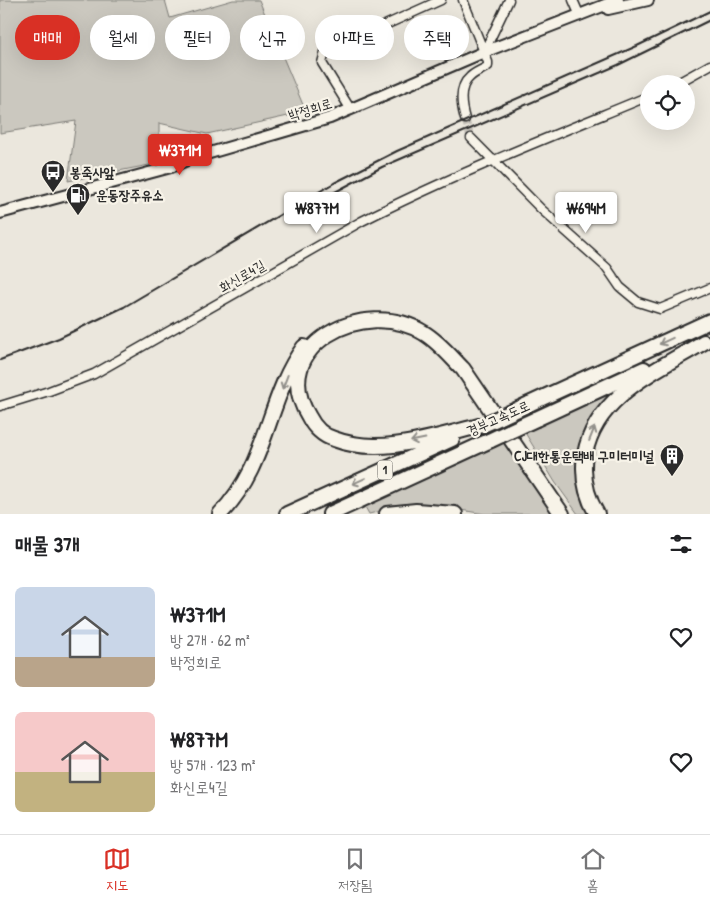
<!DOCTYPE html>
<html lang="ko">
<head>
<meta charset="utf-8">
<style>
  :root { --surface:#fff; --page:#f6f6f6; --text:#202124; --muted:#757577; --line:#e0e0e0; --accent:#d93025 }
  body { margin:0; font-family:"Patrick Hand","Poor Story",sans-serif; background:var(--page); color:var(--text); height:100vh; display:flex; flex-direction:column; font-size:19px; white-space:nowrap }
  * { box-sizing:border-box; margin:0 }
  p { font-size:16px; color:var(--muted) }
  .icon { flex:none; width:28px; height:28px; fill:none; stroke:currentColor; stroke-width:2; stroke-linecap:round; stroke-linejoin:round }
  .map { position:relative; height:514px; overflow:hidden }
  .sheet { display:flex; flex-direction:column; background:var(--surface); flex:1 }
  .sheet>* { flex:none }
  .hud { position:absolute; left:15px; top:15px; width:680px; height:45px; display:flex; gap:10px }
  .buttons { position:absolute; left:640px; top:75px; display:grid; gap:10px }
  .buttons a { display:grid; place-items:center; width:55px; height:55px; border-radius:50%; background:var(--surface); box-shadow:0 5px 20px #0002; font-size:25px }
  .price { position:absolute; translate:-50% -42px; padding:0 11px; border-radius:5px; background:#fff; color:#222; font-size:16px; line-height:32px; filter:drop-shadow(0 1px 2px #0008) }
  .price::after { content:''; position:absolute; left:50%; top:30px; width:15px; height:11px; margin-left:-8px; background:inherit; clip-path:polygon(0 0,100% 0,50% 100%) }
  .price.current { background:var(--accent); color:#fff }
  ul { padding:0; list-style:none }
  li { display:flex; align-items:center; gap:15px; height:125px; padding:0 15px }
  li span { display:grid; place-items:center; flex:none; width:140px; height:100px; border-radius:8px; color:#555 }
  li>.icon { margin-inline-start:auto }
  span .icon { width:60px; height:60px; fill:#fffc; stroke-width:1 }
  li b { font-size:21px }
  h2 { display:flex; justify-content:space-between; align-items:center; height:60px; padding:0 15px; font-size:21px }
  .chip { padding:0 18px; border-radius:22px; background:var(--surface); box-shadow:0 5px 20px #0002; font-size:18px; line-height:45px }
  .chip.current { background:var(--accent); color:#fff }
  .tabs { display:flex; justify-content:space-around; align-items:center; height:70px; border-top:1px solid var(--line); background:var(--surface); font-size:14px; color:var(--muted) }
  .tabs a { display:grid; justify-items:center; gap:2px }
  .tabs .current { color:var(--accent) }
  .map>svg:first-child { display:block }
  .green { fill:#cbc8bf; stroke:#7b7a75 }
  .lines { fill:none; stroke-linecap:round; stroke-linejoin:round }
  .street-tunnel { stroke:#c5c1b9; stroke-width:8; stroke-dasharray:8 4; stroke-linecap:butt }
  .street-casing { stroke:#2b2b2b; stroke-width:11 }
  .secondary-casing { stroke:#2b2b2b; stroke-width:14 }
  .highway-casing { stroke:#2b2b2b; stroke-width:18 }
  .street { stroke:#f7f3e8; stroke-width:8 }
  .secondary { stroke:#f7f3e8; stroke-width:10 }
  .highway { stroke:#f7f3e8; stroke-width:14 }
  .rail { stroke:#2b2b2b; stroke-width:2 }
  .highway-bridge-casing { stroke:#2b2b2b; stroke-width:18; stroke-linecap:butt }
  .highway-bridge { stroke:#f7f3e8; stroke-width:14 }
  .oneway { stroke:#918f8a }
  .labels { text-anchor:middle; stroke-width:4.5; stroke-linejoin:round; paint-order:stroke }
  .shield { fill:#f7f3e8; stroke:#686764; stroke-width:1 }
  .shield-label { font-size:12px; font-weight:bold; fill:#2b2b2b }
  .street-label { font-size:14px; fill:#2b2b2b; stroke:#f7f3e8 }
  .poi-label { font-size:14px; font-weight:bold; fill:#2b2b2b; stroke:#f7f3e8; text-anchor:start }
</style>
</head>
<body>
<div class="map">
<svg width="710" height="514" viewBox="0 0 710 514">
  <rect width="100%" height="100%" fill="#ebe7dd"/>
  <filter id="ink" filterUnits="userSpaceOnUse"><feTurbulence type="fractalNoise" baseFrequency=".02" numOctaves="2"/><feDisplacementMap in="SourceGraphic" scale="10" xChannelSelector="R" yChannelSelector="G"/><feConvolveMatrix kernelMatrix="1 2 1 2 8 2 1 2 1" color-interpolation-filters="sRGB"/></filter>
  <g filter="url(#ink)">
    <path class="green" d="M0,0h165l5,18 63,-18h26l47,112 -99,22 -48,-11v40l-91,18 8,-60 -76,12z
      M609,392l3,4 -28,40 6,78h-12l-23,-32 -31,-51z
      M506,440l51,74h-72l-49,-8h-34l-33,8 -5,-9z"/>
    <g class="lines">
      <path class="street-tunnel" d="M465,119l6,19"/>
      <defs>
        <path id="street" d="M463,0l25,62v4c-6,4 -13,6 -18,11 -12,10 -9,28 -5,42
          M573,0l7,16
          M484,52l25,-52
          M676,84l34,-19
          M351,110l-29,-47 3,-11 116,-52
          M471,138l70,71 66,59 13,19 18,15 22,7 50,-21
          M0,406l49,-15 45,-17 268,-153c93,-47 190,-85 287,-125"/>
        <path id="secondary" d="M608,9l40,-9
          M0,213l171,-46 18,-8 141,-41 154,-66 134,-52"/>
        <path id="highway" d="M529,404l181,-83
          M536,419l108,-50
          M483,425c-46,11 -103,32 -149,14 -11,-3 -20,-12 -25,-22 -44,-70 56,-122 115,-84 15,9 27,24 39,36l99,145
          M220,514c49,-50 46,-115 84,-167
          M287,514l165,-75
          M330,514l161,-74
          M387,514l29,-3 39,3
          M597,514c-11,-18 -15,-39 -12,-60 11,-59 73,-84 119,-112"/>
      </defs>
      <use href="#street" class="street-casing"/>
      <use href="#secondary" class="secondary-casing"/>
      <use href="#highway" class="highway-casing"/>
      <use href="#street" class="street"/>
      <use href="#secondary" class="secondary"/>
      <use href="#highway" class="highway"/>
      <path class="rail" d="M307,207l75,-40 236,-102 92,-45
        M0,360l59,-22 65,-31 210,-124 63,-32 240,-105 73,-35"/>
      <defs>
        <path id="highway-bridge" d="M483,425l46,-21
          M491,440l45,-21"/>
      </defs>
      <use href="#highway-bridge" class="highway-bridge-casing"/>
      <use href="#highway-bridge" class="highway-bridge"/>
    </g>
    <defs><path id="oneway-shaft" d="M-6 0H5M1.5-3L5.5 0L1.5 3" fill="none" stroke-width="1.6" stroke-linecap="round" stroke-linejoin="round" transform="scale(1.25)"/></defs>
    <g class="oneway">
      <use href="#oneway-shaft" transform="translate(666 341) rotate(155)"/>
      <use href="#oneway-shaft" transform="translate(285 382) rotate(111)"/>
      <use href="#oneway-shaft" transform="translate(592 434) rotate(-68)"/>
      <use href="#oneway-shaft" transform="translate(418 440) rotate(169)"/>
      <use href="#oneway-shaft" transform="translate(359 481) rotate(156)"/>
    </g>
  </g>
  <defs>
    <symbol id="bus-pin" viewBox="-11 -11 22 30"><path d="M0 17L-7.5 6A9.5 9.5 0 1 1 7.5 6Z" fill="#2b2b2b" stroke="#f7f3e8"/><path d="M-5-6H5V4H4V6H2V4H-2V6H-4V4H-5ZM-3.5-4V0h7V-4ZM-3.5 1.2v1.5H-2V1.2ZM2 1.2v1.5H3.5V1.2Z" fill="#fff"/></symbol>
    <symbol id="fuel-pin" viewBox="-11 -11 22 30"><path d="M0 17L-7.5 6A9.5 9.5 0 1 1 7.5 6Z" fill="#2b2b2b" stroke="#f7f3e8"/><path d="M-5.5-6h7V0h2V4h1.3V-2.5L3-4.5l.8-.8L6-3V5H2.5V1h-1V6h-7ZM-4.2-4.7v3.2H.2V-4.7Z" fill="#fff"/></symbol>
    <symbol id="building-pin" viewBox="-11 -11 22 30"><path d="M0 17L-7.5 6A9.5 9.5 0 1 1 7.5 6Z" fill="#2b2b2b" stroke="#f7f3e8"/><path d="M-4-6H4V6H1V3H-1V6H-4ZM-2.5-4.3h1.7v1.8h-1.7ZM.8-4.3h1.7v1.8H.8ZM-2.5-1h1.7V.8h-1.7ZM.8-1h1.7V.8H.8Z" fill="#fff"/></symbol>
  </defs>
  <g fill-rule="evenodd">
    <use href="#bus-pin" x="39" y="158" width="28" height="38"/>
    <use href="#fuel-pin" x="64" y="181" width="28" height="38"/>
    <use href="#building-pin" x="658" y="442" width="28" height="38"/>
  </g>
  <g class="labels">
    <rect class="shield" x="377.5" y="460.5" width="15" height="19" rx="4"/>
    <g class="shield-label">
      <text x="385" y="474">1</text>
    </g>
    <g class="street-label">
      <text transform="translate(310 109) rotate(-17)" y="5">박정희로</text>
      <text transform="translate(242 276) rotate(-30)" y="5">화신로4길</text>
      <text transform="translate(498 418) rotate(-24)" y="5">경부고속도로</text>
    </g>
    <g class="poi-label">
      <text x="70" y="177">봉죽사앞</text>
      <text x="96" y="200">운동장주유소</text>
      <text x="654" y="461" text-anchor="end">CJ대한통운택배 구미터미널</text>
    </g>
  </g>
</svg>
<div class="buttons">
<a><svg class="icon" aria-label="locate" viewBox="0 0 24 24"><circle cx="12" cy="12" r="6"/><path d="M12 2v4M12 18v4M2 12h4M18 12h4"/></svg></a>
</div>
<b class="price current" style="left:180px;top:176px">₩371M</b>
<b class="price" style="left:317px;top:234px">₩877M</b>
<b class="price" style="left:586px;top:234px">₩694M</b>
<div class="hud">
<a class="chip current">매매</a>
<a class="chip">월세</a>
<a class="chip">필터</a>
<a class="chip">신규</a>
<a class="chip">아파트</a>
<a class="chip">주택</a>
</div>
</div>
<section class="sheet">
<h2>매물 3개<svg class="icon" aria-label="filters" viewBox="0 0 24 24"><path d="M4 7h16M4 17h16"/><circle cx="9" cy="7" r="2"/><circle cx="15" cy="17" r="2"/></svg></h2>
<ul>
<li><span style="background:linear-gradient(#c9d6e8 70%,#b9a48a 0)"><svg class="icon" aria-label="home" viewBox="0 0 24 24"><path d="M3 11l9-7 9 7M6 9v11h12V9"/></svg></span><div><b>₩371M</b><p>방 2개 · 62 m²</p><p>박정희로</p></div><svg class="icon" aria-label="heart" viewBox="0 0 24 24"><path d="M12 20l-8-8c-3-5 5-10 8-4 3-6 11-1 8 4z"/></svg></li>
<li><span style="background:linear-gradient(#f6c9c9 60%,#c2b280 0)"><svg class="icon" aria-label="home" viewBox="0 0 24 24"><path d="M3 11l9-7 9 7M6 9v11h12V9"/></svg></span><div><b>₩877M</b><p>방 5개 · 123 m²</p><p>화신로4길</p></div><svg class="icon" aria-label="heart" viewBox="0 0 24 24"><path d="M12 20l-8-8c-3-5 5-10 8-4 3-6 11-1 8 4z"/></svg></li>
</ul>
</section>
<nav class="tabs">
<a class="current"><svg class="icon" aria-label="map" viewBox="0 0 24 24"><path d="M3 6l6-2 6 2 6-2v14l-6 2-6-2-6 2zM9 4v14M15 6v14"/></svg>지도</a>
<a><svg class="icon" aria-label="saved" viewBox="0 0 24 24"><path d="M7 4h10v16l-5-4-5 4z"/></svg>저장됨</a>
<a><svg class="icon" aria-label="home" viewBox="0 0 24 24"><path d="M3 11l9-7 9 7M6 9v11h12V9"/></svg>홈</a>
</nav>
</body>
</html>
